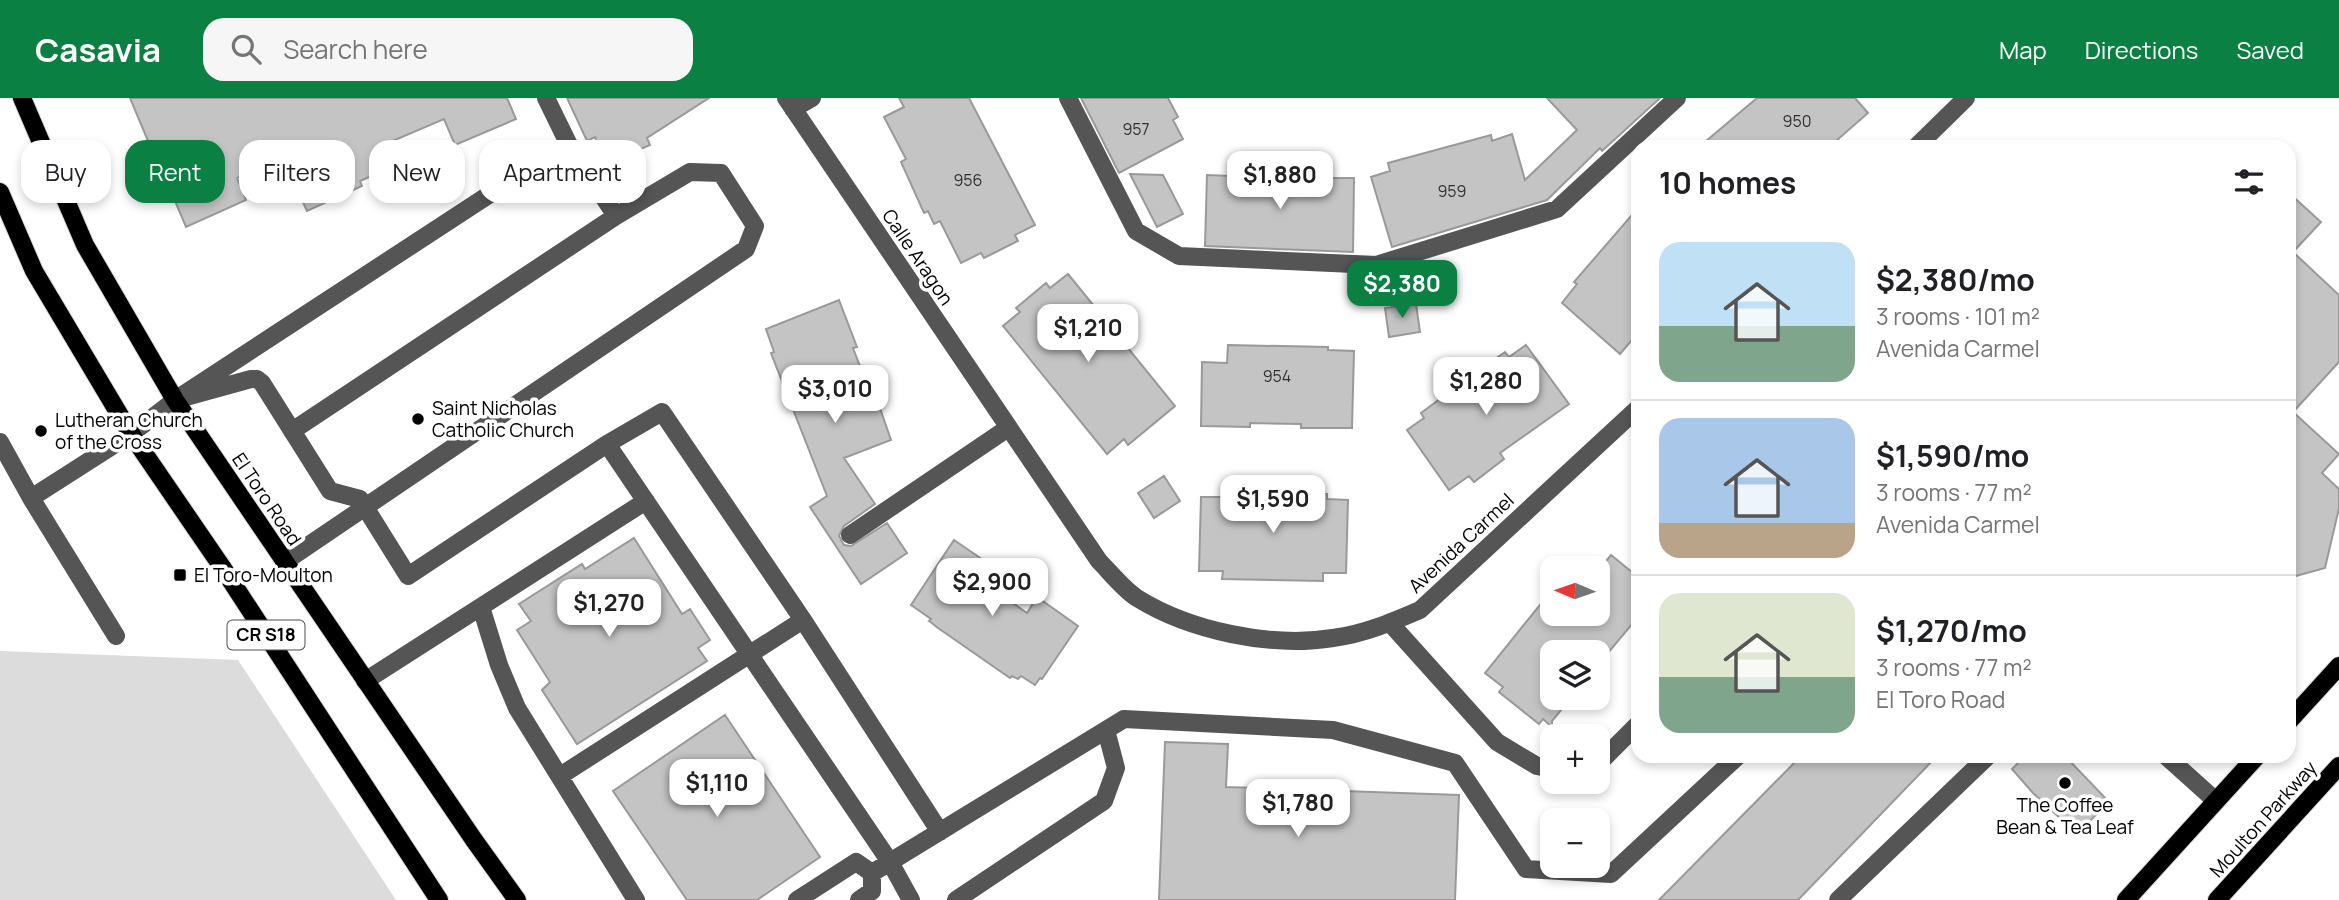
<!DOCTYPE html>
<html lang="en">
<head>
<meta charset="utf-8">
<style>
  :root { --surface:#fff; --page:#f6f6f6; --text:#202124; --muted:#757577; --line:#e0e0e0; --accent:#0b8043 }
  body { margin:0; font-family:Manrope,sans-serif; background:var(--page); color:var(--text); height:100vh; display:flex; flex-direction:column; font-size:26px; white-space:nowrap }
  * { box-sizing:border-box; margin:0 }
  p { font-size:23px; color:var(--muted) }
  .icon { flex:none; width:38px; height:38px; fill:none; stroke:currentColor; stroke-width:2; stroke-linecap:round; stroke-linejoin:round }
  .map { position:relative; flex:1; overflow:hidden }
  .sheet { position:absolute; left:1631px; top:42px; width:665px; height:623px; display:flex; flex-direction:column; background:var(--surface); border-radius:21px; box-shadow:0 4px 10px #0003 }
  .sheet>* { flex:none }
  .guide { position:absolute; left:21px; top:42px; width:665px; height:63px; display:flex; gap:14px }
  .needle { width:46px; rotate:272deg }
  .fabs { position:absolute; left:1540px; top:458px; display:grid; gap:14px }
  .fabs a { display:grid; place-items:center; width:70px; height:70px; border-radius:14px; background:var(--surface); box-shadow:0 4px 10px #0003; font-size:35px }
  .price { position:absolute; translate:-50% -60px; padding:0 16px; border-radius:14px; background:#fff; color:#222; font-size:23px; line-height:46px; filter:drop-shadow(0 2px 4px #0008) }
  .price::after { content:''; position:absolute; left:50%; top:42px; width:21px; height:16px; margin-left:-10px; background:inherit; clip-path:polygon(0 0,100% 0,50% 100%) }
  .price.on { background:var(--accent); color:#fff }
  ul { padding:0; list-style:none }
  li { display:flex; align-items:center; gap:21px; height:175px; padding:0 28px }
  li+li { border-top:2px solid var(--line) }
  li span { display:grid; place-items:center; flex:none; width:196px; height:140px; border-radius:21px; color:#555 }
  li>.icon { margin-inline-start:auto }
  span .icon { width:84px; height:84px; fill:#fffc; stroke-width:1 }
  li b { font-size:30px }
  h2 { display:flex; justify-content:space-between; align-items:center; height:84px; padding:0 28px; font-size:30px }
  .tag { padding:0 24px; border-radius:21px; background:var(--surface); box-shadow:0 4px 10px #0003; font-size:24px; line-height:63px }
  .tag.on { background:var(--accent); color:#fff }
  header { display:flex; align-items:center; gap:42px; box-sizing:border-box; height:98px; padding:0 35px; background:var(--accent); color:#fff }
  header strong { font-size:33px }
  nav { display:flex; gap:38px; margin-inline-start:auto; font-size:24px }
  .search { width:490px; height:63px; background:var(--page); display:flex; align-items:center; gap:18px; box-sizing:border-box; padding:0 24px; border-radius:21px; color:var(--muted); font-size:26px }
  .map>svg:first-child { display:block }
  .green { fill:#dcdcdc }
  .building { fill:#c4c4c4; stroke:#999; stroke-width:2 }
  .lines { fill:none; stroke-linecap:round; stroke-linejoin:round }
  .major-casing { stroke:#dbdbdb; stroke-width:20 }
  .minor { stroke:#555; stroke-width:18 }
  .major { stroke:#000; stroke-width:18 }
  .poi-dot { fill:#000; stroke:#fff; stroke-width:2.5 }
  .labels { text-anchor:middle; stroke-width:7; stroke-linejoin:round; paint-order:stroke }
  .number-label { font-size:16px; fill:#313131 }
  .shield { fill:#fff; stroke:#4c4c4c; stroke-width:2 }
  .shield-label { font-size:18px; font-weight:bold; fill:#000 }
  .street-label { font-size:19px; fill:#000; stroke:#fff }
  .poi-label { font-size:19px; fill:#000; stroke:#fff; text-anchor:start }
</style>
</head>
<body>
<header>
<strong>Casavia</strong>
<div class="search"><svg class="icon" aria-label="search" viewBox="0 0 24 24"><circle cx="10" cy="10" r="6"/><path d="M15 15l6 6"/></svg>Search here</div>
<nav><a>Map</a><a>Directions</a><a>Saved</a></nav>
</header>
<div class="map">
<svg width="2339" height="802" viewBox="0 0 2339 802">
  <rect width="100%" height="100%" fill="#fff"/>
  <path class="green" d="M0,553l238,9 158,240h-396z"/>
  <path class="building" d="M130,0h377l9,21 -61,26 -11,-26 -54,23 9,22 -39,17 2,5 -55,25 -25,-53 -45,20 9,22 -60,27 -19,-45 -6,3 -16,-35 6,-2z
    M567,0h142l-62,40 3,7 -43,19 -12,-27 -8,4z
    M899,0h70l66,127 -20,10 3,6 -34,17 -3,-5 -20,10 -21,-42 -6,3 -6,-13 -4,2 -23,-51 5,-3 -22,-42 20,-10z
    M1081,0h87l10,19 -5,3 10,19 -64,34z
    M1547,0h113l-58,53 -2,-3 -53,52 -155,47 -21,-70 19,-6 -2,-8 103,-28 1,6 20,-7 13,46 52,-50z
    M1757,0h98l13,15 -39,34h-130z
    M1230,73l102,2v5h22l-1,74 -148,-6 2,-71 24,1z
    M1130,76l33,1 20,39 -26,13z
    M2289,95l32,29 -28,30 46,43v67l-46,50 46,42 -17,19 17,16v19l-14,60 -36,10z
    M1638,110v125l-18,21 -58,-51 15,-19 -3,-2z
    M1068,176l107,132 -47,39 -4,-6 -17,15 -104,-128 17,-14 -4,-4 30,-25 4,5z
    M839,202l18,47 -4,1 18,47 4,-1 16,46 -47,18 31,46 -31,22 -5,10 5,9 7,1 36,-23 20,30 -46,31 -51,-77 17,-11 -56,-143 3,-1 -8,-23z
    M1416,206l4,28 -31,5 -4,-29z
    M1228,247l100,2v3l26,1 -2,77h-51v-4l-51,-1v4l-49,-1 1,-64 25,1z
    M1526,247l43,59 -69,49 4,6 -30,23 -5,-6 -20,14 -42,-60 17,-12 -3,-5 51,-38 33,-23 4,5z
    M1164,378l16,25 -26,17 -16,-25z
    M1223,390l40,1v3l64,2v5l21,1 -2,73h-23v8l-101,-2 1,-8h-24l2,-74h22z
    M634,440l48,76 8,-5 20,31 -12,8 9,13 -130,83 -35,-54 8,-8 -33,-52 14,-9 -12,-17 63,-40 3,5z
    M954,442l41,28 -9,16 41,29 10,-16 41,29 -36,53 -2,-1 -5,7 -14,-9 -3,3 -6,-3 -2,2 -72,-50 -9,-7 2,-2 -20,-14z
    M1611,457l27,22v40l-30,36h-56v45h19l-19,23v6l-9,-8 -4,5 -40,-32 4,-5 -18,-14 67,-83v24h46v-43z
    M725,617l95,142 -63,43h-70l-74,-109z
    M1165,644l63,2 -2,43 233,8 -4,105h-296z
    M1801,658h136l-139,144h-139z
    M2025,658h40l44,46 -32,32 -44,-41 -21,-24z"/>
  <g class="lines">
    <defs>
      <path id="major" d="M22,0l63,147 90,155 299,440 43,60
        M0,94l34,79 97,163 91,133 217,333
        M2289,623l50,-55
        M2126,802l131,-144
        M2217,802l122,-134"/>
    </defs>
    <use href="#major" class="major-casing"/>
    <path class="minor" d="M546,0l22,45 48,73
      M786,0l313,463c11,11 24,28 38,37 53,33 134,50 196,40 31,-4 59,-16 87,-28l218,-202
      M1068,0l68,133 43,25 197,9 181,-56 120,-111
      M793,11l19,-11
      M1916,49l50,-49
      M175,302l76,-21h6l5,4 68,108 30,8 48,77 199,-132 283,418 21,38
      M0,344l31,56 85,138
      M607,346l55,-32 141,208 137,212
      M31,400l100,-64 44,-34 393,-257
      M850,437l158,-107
      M284,464l462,-313 9,-23 -34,-53 -31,-1 -74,44 -324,215
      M481,509l18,58 18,43 119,192
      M1390,525l107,119 40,24 15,3
      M365,583l281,-180
      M2166,658l50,45
      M1598,666l40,-40
      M560,678l243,-156
      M872,775l252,-154 209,11 122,33 71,106 85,5 127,-118
      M797,802l59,-38 16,11
      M859,802l13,-9v-18
      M956,802l148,-99 12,-33 -10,-38
      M1838,802l150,-144"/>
    <use href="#major" class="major"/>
  </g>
  <g class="poi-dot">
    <circle cx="418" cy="321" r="7"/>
    <circle cx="41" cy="333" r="7"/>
    <rect x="173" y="470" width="14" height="14" rx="3.5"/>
    <circle cx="2065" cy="685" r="7"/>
  </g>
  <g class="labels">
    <g class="number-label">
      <text x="1797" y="29">950</text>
      <text x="1136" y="37">957</text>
      <text x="968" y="88">956</text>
      <text x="1452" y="99">959</text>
      <text x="1277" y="284">954</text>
    </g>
    <rect class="shield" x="227.5" y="522.5" width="77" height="29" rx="5"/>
    <g class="shield-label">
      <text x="266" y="543">CR S18</text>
    </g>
    <g class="street-label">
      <text transform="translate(918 159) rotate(56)" y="7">Calle Aragon</text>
      <text transform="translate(267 401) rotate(56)" y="7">El Toro Road</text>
      <text transform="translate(1461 445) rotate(-43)" y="7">Avenida Carmel</text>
      <text transform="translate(2263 721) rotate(-48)" y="7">Moulton Parkway</text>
    </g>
    <g class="poi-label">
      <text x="432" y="317">Saint Nicholas<tspan x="432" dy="22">Catholic Church</tspan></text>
      <text x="55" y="329">Lutheran Church<tspan x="55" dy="22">of the Cross</tspan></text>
      <text x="194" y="484">El Toro-Moulton</text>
      <text x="2065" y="714" text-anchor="middle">The Coffee<tspan x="2065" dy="22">Bean &amp; Tea Leaf</tspan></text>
    </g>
  </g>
</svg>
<div class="fabs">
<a><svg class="needle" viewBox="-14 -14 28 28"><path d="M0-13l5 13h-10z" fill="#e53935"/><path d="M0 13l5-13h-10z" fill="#757577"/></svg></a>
<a><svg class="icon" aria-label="layers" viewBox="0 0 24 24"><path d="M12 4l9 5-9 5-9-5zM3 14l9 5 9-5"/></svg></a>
<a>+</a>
<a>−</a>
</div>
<b class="price" style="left:1280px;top:113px">$1,880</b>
<b class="price on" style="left:1402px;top:222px">$2,380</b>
<b class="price" style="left:1088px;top:266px">$1,210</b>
<b class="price" style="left:1486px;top:319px">$1,280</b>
<b class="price" style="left:835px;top:327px">$3,010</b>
<b class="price" style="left:1273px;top:437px">$1,590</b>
<b class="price" style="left:992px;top:520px">$2,900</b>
<b class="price" style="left:609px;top:541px">$1,270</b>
<b class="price" style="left:717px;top:721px">$1,110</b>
<b class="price" style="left:1298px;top:741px">$1,780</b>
<div class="guide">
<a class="tag">Buy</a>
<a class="tag on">Rent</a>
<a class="tag">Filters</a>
<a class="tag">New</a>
<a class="tag">Apartment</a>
</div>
<section class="sheet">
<h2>10 homes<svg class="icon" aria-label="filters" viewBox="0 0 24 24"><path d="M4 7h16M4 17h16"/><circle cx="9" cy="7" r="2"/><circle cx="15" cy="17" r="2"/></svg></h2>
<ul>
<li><span style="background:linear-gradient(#bfe0f5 60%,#7fa58c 0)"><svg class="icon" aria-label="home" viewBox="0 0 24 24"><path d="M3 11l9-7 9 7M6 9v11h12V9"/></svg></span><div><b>$2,380/mo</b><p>3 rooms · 101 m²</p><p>Avenida Carmel</p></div></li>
<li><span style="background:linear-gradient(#a9c7e8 75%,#b9a48a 0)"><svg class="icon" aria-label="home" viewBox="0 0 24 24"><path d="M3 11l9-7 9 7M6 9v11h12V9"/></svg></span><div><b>$1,590/mo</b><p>3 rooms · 77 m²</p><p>Avenida Carmel</p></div></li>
<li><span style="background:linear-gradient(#dfe7d0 60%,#7fa58c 0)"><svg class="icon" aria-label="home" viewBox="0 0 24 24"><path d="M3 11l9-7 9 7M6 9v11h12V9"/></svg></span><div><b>$1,270/mo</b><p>3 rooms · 77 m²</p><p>El Toro Road</p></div></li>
</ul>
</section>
</div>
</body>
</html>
